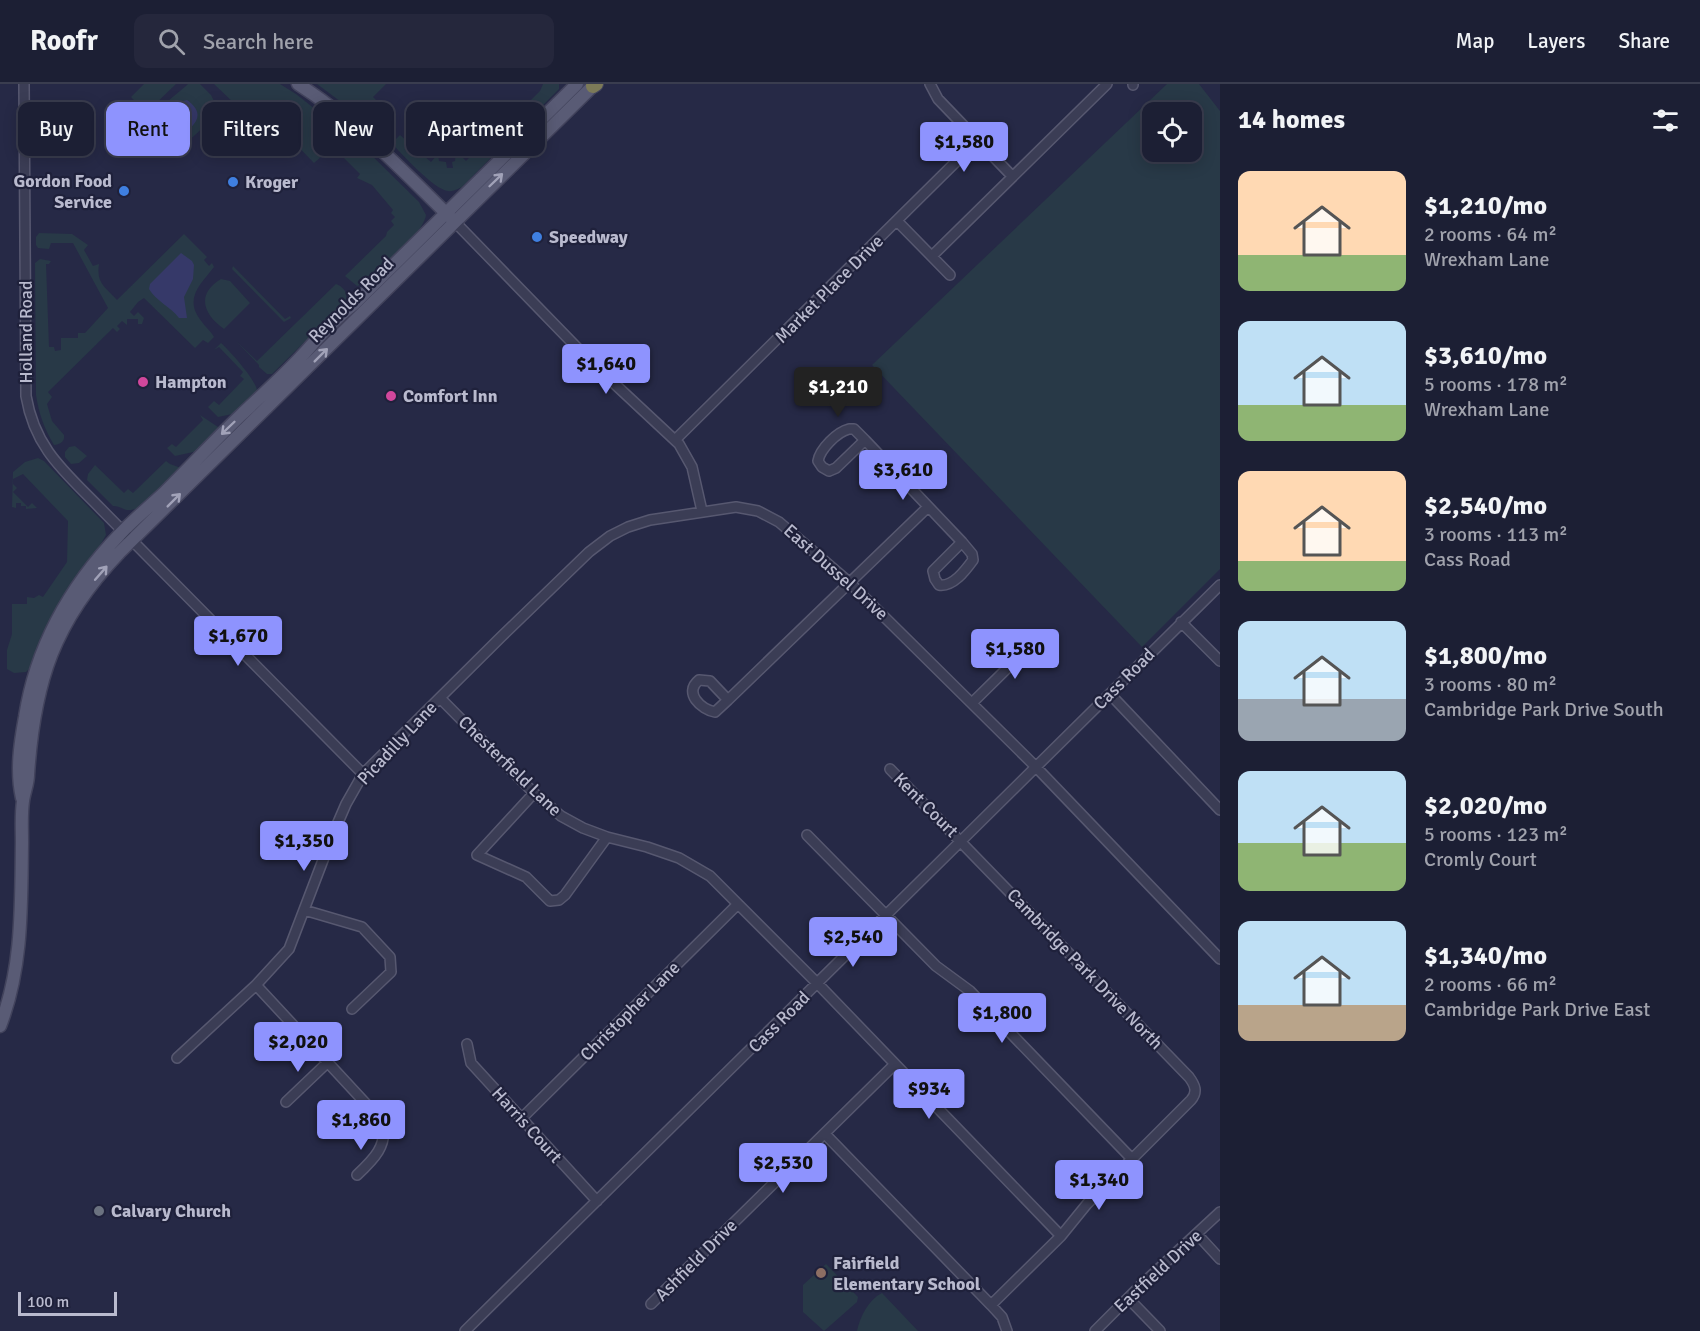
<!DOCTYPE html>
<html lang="en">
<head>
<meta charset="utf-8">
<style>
  :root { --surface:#1c1f34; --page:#25273c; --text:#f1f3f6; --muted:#a0a2ac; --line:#3a3d4f; --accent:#8e93fe }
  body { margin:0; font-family:Signika,sans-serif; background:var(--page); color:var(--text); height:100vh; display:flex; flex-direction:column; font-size:22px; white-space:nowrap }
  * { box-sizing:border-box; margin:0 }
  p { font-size:20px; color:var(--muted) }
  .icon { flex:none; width:33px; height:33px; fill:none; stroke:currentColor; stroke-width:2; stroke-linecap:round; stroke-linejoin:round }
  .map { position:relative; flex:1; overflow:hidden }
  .side { display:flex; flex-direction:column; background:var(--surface); width:480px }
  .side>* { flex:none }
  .hud { position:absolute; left:18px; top:18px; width:570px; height:54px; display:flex; gap:12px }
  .controls { position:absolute; left:1142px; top:18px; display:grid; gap:12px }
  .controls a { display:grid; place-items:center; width:60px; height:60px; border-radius:12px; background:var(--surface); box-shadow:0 3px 15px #0003,0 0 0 2px var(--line); font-size:30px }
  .scale { position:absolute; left:18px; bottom:15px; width:99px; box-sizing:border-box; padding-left:6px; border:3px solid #b9bace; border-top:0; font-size:16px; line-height:21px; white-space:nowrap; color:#b9bace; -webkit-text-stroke:4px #1f213b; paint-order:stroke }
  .price { position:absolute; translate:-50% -51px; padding:0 14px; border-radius:6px; background:var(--accent); color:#111; font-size:20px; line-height:39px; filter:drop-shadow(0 2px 3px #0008) }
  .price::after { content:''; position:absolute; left:50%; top:36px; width:18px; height:14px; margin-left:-9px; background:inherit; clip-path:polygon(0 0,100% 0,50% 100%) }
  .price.active { background:#222; color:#fff }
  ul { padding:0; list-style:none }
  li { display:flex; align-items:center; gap:18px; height:150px; padding:0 18px }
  li span { display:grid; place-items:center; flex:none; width:168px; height:120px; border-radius:12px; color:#555 }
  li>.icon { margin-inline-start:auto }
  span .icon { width:72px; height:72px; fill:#fffc; stroke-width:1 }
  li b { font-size:26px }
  h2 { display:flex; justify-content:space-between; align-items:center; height:72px; padding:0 18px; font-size:26px }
  .tag { padding:0 21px; border-radius:12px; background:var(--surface); box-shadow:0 3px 15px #0003,0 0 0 2px var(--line); font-size:21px; line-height:54px }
  .tag.active { background:var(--accent); color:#111 }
  header { display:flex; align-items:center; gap:36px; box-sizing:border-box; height:84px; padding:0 30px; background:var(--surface); border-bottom:2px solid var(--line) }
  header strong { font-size:28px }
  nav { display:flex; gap:33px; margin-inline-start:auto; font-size:21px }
  .search { width:420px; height:54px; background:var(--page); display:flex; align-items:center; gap:15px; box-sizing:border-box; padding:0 21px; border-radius:12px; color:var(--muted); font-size:22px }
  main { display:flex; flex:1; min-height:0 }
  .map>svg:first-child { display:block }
  .green { fill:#283947; fill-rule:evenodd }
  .water { fill:#363969 }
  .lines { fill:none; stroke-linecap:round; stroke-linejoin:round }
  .minor-casing { stroke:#575870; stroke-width:12 }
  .major-casing { stroke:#42435c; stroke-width:15 }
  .highway-casing { stroke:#42445d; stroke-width:16 }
  .minor { stroke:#3b3d55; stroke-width:9 }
  .major { stroke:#595b75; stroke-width:12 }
  .highway { stroke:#7c7a58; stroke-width:14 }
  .oneway { stroke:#a1a2b8 }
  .shop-dot { fill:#3f7fe0; stroke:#1f213b; stroke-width:2 }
  .hotel-dot { fill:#d1479c; stroke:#1f213b; stroke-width:2 }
  .worship-dot { fill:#6b7280; stroke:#1f213b; stroke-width:2 }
  .education-dot { fill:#8d6e63; stroke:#1f213b; stroke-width:2 }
  .labels { text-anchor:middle; stroke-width:4.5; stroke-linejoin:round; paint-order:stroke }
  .poi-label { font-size:18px; font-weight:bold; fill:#b9bace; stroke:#1f213b; text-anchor:start }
  .street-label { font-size:18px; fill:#b9bace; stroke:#1f213b }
</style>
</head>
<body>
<header>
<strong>Roofr</strong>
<div class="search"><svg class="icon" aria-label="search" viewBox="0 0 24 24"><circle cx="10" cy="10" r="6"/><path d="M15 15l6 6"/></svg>Search here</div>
<nav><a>Map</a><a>Layers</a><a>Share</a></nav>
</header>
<main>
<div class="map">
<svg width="1220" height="1247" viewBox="0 0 1220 1247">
  <rect width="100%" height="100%" fill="#262946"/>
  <path class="green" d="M144,0h32l-28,27h-4l-13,-14z
    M188,0h12l11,11 6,12c-4,13 -30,38 -43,42 -7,-3 -10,-7 -14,-14 -11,-25 11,-35 28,-51z
    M214,0h66l16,10 43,34v13l-25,22 -61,-63 -4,1 -7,5h-5z
    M317,0h69l-13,13 4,4 -7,8 16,14 7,-8 3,2 -1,3 -14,12z
    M543,0h16v5l-97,98c-5,2 -9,5 -14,4 -13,-1 -47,-37 -56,-48v-2l3,-1 5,-5 31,27 7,-8 1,7 7,1 1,6h6l-1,-6 3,-1 1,-10 10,10 4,-4 3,1 67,-67z
    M1167,0h32l21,27v458l-78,78 -270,-282zM1191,28v40h-39v-40z
    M253,27l21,22 -10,11 1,8 -27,-27z
    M357,57l62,61 7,13c-2,18 -46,54 -61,68l-8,3 -12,-10 41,-40 1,-4 7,-7 -3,-4 4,-4 -4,-4 2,-3 -21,-25 -15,-7 3,-4 -18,-18 -5,2 13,-14z
    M39,149l33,1 16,11 -4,5 9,16 6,-2c-3,19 6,23 18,36l67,-66 23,23 -3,3 5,6 3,-3 2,4c-14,18 -31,32 -12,55 4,6 9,9 12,15l-6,6 -5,-3 -8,8 -51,-50 -6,4 -8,10 4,4 4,-4 6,6 -2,6h-4v-5h-11v6l-5,-4 -5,5 3,3 -3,3 -4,-4 -65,64 4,5 -5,7 5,17 12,14c1,7 -4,9 -10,10 -10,-17 -15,-31 -18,-50l-1,-132 5,-4 11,2 -2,3h-3l3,83h5l1,4 6,-1v-12h17v-5h7l23,-25 -35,-65h-22l-2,6 -11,-1 -2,-3v-8z
    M233,182l52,53 5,-3 1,2 -7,4 -52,-53z
    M221,195l9,2 20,22 -26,26c-21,-15 -28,-35 -3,-50z
    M336,200c8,3 13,10 9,18l-73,72h-5l-8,-7v-2l-23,-24 21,20z
    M221,259c9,8 34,36 36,47l-20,23 -19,4 -10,-10 6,-6 5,4 25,-26 -4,-3 3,-4 -24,-25 -5,3z
    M200,331l21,14 -23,22 -23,5 -8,-8 5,-4 4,3 27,-27z
    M75,362l12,10 -8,7 -8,1 -6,-7v-5l4,-5z
    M38,374l6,3 60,62 2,12 -76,133 -4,4 -12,1 -7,-4v-19l5,-16v-30h15v-7l7,1 5,-3 4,2 24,-35 1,-41 -45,-47 -10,5v5l4,4 -4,4 15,15 4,-4 5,5 -11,1v-3h-5v-3h-5v5l-4,-1 1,-35 12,-10z
    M166,377l4,3 11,4 -39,39c-20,7 -15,0 -29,-1l-26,-26 1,-6 7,-9 29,28 4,-4 5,4z
    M826,1180l32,33 -1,5 -33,29 -21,-19v-27z
    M882,1209l36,38h-61c3,-14 11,-31 25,-38z"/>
  <path class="water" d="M187,16c21,15 7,27 -10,38l-7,-5 -7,-12c5,-10 13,-19 24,-21z
    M181,169l11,8 2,4 -1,14 -9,18 3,21h-8c-8,-11 -23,-17 -30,-29l1,-5z"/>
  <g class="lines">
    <defs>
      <path id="minor" d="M24,0l2,312c9,53 39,76 75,113l262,265
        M930,0l8,15 74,77
        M1133,0v1
        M454,137l136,140 89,83 13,23 10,44
        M897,137l53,54
        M932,172l175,-172
        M849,345h5l11,11 -29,28 -7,3 -7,-4 -4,-6c2,-12 19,-29 31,-32z
        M675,356l302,-299
        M865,356l97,102
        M962,458l10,12 1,6c-8,11 -20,27 -34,25l-4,-6 -2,-8z
        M1181,538l39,39
        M1110,610l110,116
        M440,614l94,95 27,23 22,12 24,9 40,10 32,11 31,18 108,108 243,252
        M728,616l-18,-19 -11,-1c-16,13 2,29 16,32l13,-12 200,-193
        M973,618l65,-64
        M890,685l299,308c6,8 9,15 2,23l-104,104 -26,32 -70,69
        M534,709l-57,62 49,22 24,24 9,-1 6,-5 42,-58
        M807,751l129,131 34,25 162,168
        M304,826l58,17 28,30 1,15 -39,37
        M256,901l126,136c7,24 -9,39 -25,54
        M467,960l4,19 126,138
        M177,974l79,-73 33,-36 44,-115 13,-30 17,-30 138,-137 88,-85 21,-16 18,-9 22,-7 86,-13 22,4 21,11 70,60 186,184 185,193
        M286,1018l42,-40
        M522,1034l216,-214
        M825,1050l166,171 11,12 5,14
        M1197,1150l23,25
        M1128,1214l32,33
        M651,1220l244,-240
        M465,1247l755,-746
        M1095,1247l45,-45 80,-74"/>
      <path id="major" d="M298,0c58,37 104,86 153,134
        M22,714c-6,-27 -2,-54 3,-81 11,-70 46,-132 95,-183 13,-14 29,-27 43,-40 26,-26 51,-53 77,-78 23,-22 48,-44 69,-68 14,-16 28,-31 45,-44l223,-220
        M0,942c23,-59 21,-121 22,-184 0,-13 -1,-27 1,-41 1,-9 5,-17 5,-26 6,-93 26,-154 91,-222l476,-469"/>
      <path id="highway" d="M593,2l3,-2"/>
    </defs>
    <use href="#minor" class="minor-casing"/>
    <use href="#major" class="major-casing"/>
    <use href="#highway" class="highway-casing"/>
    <use href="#minor" class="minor"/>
    <use href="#major" class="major"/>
    <use href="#highway" class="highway"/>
  </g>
  <defs><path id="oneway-shaft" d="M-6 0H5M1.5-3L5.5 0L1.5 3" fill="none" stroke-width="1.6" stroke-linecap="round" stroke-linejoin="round" transform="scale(1.5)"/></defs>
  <g class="oneway">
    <use href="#oneway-shaft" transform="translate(496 96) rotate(-44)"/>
    <use href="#oneway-shaft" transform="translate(321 271) rotate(-45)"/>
    <use href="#oneway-shaft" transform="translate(228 344) rotate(136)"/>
    <use href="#oneway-shaft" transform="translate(174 416) rotate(-45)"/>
    <use href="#oneway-shaft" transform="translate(101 489) rotate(-49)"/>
  </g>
  <g class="shop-dot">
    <circle cx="233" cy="98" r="6"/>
    <circle cx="124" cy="107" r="6"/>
    <circle cx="537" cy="153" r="6"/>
  </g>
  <g class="hotel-dot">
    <circle cx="143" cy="298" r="6"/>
    <circle cx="391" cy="312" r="6"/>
  </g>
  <circle class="worship-dot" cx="99" cy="1127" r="6"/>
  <circle class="education-dot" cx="821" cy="1189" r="6"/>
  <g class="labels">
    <g class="poi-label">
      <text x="112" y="103" text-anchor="end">Gordon Food<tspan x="112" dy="21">Service</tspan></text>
      <text x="245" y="104">Kroger</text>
      <text x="549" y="159">Speedway</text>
      <text x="155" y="304">Hampton</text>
      <text x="403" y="318">Comfort Inn</text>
      <text x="111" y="1133">Calvary Church</text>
      <text x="833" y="1185">Fairfield<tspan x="833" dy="21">Elementary School</tspan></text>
    </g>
    <g class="street-label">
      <text transform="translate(829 205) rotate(-45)" y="6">Market Place Drive</text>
      <text transform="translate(351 216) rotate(-45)" y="6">Reynolds Road</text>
      <text transform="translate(26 248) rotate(-90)" y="6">Holland Road</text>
      <text transform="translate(836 488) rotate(42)" y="6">East Dussel Drive</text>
      <text transform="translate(1124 595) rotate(-45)" y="6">Cass Road</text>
      <text transform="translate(397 659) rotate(-47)" y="6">Picadilly Lane</text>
      <text transform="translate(510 682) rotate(44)" y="6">Chesterfield Lane</text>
      <text transform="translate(926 721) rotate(45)" y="6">Kent Court</text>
      <text transform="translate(1085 885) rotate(46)" y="6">Cambridge Park Drive North</text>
      <text transform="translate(630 927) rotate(-45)" y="6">Christopher Lane</text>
      <text transform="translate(779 938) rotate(-45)" y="6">Cass Road</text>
      <text transform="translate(527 1041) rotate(48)" y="6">Harris Court</text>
      <text transform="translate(696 1176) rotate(-45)" y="6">Ashfield Drive</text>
      <text transform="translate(1158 1187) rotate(-43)" y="6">Eastfield Drive</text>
    </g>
  </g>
</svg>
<div class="controls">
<a><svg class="icon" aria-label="locate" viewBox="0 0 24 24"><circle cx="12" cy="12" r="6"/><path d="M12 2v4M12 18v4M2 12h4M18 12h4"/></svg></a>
</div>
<div class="scale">100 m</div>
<b class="price" style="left:964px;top:89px">$1,580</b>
<b class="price" style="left:606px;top:311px">$1,640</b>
<b class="price active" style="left:838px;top:334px">$1,210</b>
<b class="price" style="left:903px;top:417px">$3,610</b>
<b class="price" style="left:238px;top:583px">$1,670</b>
<b class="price" style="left:1015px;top:596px">$1,580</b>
<b class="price" style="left:304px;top:788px">$1,350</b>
<b class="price" style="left:853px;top:884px">$2,540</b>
<b class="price" style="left:1002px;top:960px">$1,800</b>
<b class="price" style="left:298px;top:989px">$2,020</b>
<b class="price" style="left:929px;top:1036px">$934</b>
<b class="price" style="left:361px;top:1067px">$1,860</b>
<b class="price" style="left:783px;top:1110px">$2,530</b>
<b class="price" style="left:1099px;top:1127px">$1,340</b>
<div class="hud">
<a class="tag">Buy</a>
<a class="tag active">Rent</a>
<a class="tag">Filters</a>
<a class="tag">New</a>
<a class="tag">Apartment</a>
</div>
</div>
<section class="side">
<h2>14 homes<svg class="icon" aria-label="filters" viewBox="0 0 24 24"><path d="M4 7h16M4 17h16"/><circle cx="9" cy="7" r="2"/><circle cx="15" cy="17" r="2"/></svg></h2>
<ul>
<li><span style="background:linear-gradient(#ffd9b3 70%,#8fb573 0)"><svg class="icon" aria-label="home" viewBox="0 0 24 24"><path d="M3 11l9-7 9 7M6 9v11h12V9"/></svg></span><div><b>$1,210/mo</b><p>2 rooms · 64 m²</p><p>Wrexham Lane</p></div></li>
<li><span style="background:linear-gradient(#bfe0f5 70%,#8fb573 0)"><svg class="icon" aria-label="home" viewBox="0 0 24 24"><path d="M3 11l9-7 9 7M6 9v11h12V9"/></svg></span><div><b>$3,610/mo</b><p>5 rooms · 178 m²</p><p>Wrexham Lane</p></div></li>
<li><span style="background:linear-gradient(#ffd9b3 75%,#8fb573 0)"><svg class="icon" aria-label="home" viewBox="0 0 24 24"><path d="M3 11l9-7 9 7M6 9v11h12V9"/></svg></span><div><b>$2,540/mo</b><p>3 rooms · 113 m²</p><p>Cass Road</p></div></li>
<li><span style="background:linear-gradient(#bfe0f5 65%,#9aa5b1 0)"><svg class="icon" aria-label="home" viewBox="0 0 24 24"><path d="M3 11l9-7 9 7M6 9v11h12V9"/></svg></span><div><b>$1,800/mo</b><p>3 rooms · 80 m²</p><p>Cambridge Park Drive South</p></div></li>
<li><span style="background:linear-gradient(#bfe0f5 60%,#8fb573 0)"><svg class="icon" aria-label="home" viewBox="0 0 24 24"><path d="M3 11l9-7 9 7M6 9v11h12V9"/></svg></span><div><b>$2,020/mo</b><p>5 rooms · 123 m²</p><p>Cromly Court</p></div></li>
<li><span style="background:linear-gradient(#bfe0f5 70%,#b9a48a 0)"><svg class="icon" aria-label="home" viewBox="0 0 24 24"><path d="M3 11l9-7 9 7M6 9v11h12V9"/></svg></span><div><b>$1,340/mo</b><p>2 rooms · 66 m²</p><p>Cambridge Park Drive East</p></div></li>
</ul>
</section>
</main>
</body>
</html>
